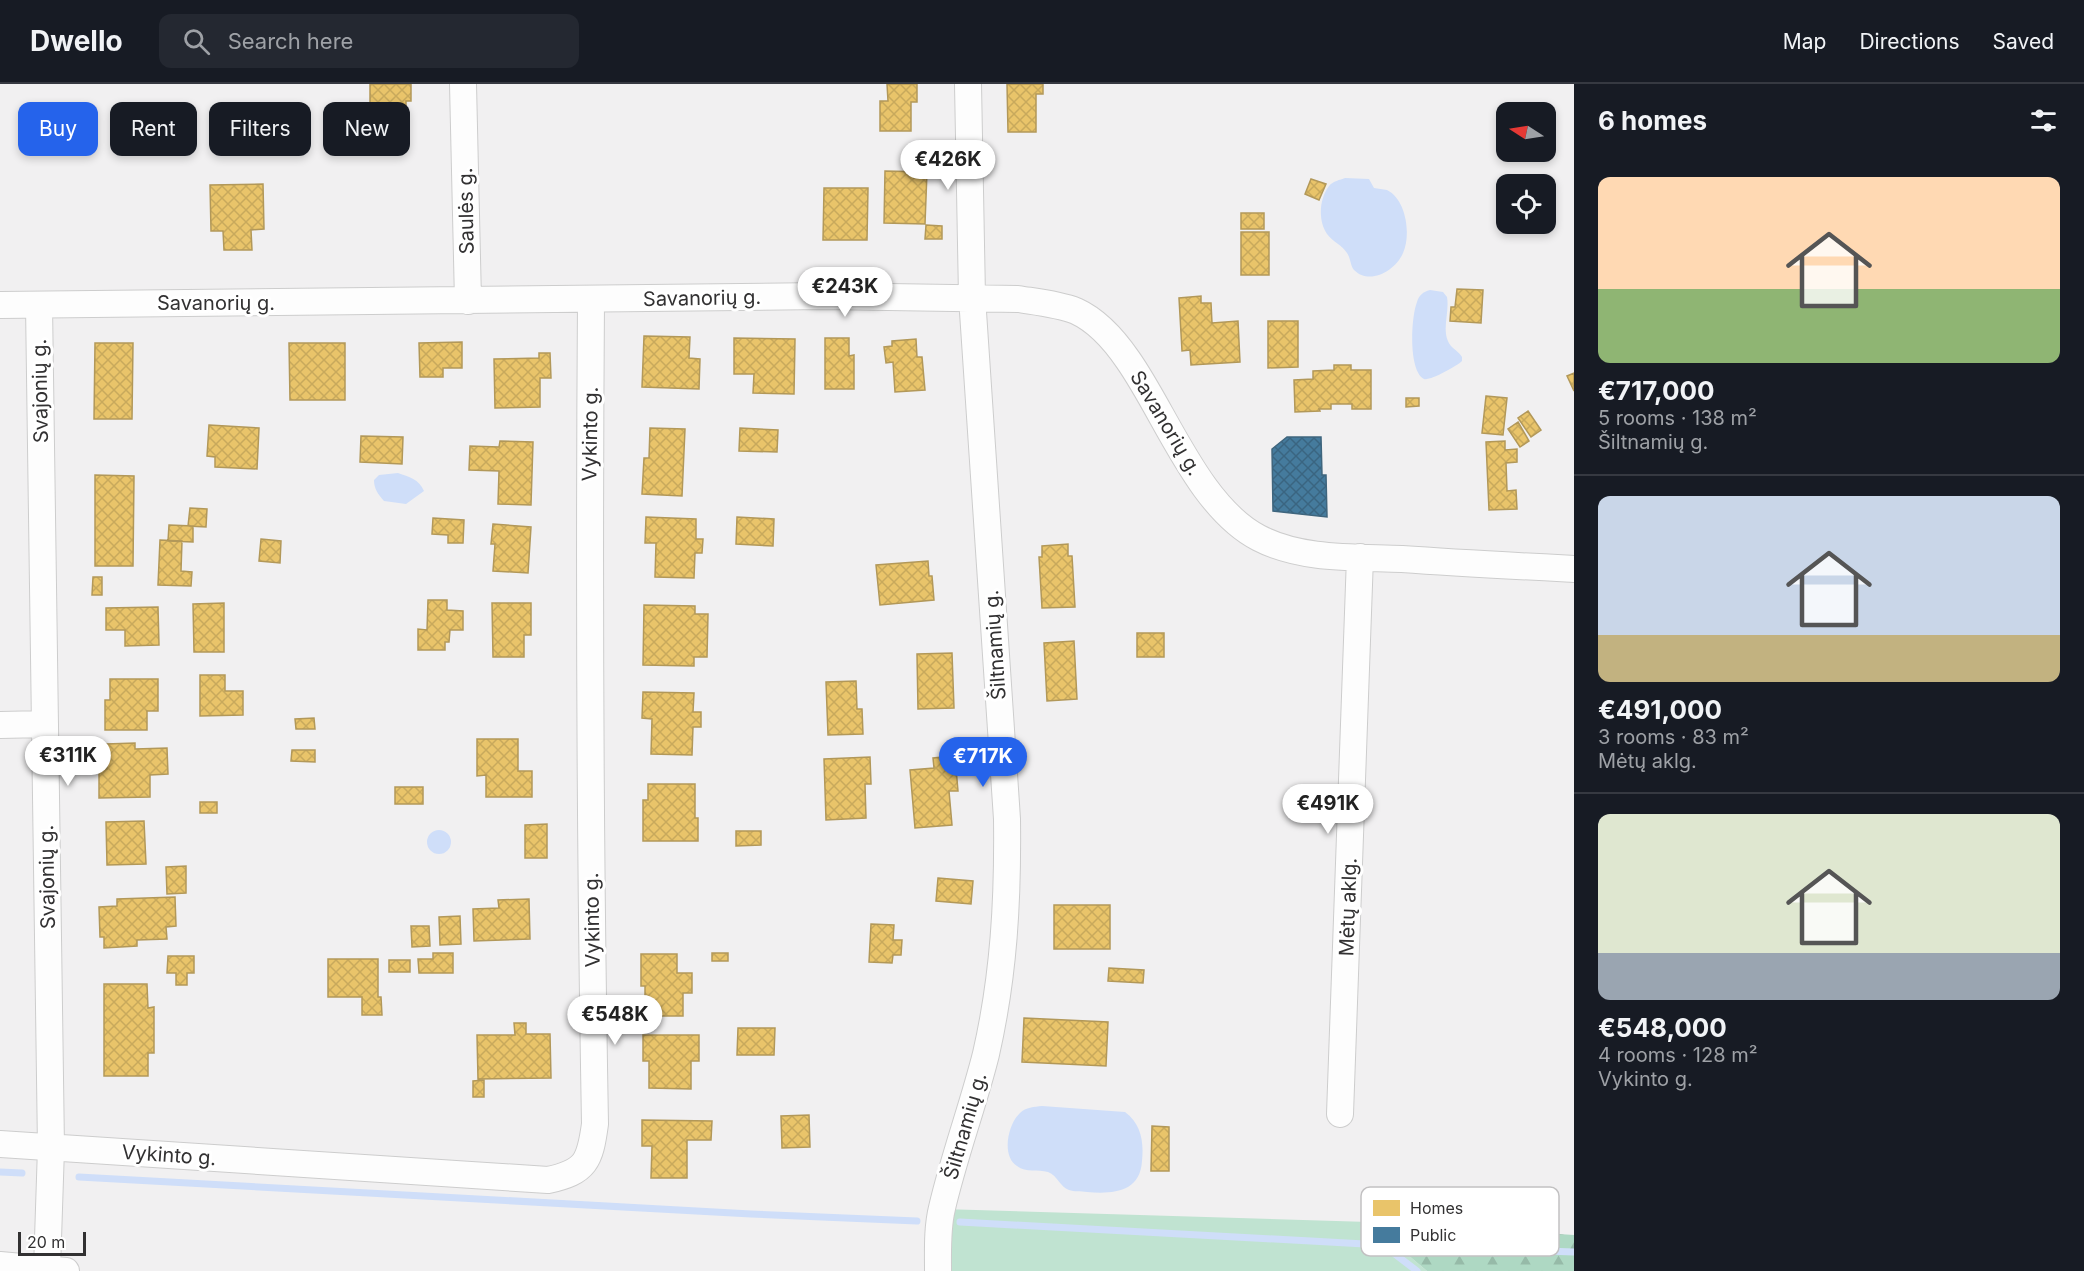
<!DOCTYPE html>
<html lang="en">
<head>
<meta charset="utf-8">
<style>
  :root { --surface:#171b24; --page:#242831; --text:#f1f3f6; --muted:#9ea1a6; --line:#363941; --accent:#2563eb }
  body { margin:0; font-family:Inter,sans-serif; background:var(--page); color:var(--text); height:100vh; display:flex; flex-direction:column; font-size:22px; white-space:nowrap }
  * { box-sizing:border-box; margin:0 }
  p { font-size:20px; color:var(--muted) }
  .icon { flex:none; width:33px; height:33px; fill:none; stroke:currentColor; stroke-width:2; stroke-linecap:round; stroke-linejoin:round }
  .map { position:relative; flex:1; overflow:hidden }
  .side { display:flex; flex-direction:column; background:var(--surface); width:510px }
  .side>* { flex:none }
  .top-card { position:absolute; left:18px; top:18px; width:570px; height:54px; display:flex; gap:12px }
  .needle { width:39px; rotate:282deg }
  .controls { position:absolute; left:1496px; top:18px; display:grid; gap:12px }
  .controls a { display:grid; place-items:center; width:60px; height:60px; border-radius:12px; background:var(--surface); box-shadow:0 3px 9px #0003; font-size:30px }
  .scale { position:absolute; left:18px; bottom:15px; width:68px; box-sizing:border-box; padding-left:6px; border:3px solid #323132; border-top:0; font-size:16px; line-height:21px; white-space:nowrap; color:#323132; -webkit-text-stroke:4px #fff; paint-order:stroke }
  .price { position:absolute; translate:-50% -51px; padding:0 14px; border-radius:21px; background:#fff; color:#222; font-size:20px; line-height:39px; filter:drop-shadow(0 2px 3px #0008) }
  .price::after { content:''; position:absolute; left:50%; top:36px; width:18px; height:14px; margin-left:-9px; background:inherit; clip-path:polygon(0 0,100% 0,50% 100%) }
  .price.current { background:var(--accent); color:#fff }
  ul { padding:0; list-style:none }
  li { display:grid; align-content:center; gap:12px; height:318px; padding:0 24px }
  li+li { border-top:2px solid var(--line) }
  li span { display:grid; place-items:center; height:186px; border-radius:12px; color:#555 }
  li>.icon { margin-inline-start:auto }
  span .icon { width:108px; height:108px; fill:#fffc; stroke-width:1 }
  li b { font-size:26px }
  h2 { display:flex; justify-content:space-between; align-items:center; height:72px; padding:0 24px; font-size:26px }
  .chip { padding:0 21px; border-radius:12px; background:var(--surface); box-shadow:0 3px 9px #0003; font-size:21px; line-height:54px }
  .chip.current { background:var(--accent); color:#fff }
  header { display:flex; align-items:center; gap:36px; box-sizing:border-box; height:84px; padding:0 30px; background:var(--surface); border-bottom:2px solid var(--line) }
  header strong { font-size:28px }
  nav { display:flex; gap:33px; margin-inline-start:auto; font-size:21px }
  .search { width:420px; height:54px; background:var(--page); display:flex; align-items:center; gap:15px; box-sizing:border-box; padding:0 21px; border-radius:12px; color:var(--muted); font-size:22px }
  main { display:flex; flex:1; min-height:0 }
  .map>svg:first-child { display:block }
  .grass { fill:#c0e3d1 }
  .forest { fill:url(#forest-firs) }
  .water { fill:#cfdef9 }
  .homes { fill:url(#homes-cross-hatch); stroke:#b29859; stroke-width:1.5 }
  .public { fill:url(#public-cross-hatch); stroke:#3f657d; stroke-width:1.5 }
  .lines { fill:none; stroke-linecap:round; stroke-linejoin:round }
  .stream { stroke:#cfdef9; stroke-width:7 }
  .minor-casing { stroke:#cdcdcd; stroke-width:28 }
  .minor { stroke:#fdfdfd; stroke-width:26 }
  .labels { text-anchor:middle; stroke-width:6; stroke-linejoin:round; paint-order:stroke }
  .street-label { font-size:20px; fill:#323132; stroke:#fff }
  .key { fill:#fff; stroke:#c2c1c2; stroke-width:1.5 }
  .key-label { font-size:16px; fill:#323132 }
</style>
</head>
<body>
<header>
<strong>Dwello</strong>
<div class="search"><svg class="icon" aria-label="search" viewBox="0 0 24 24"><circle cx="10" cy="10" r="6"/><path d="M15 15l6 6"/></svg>Search here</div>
<nav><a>Map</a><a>Directions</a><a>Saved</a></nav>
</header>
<main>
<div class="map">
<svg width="1574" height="1187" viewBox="0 0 1574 1187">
  <defs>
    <pattern id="forest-firs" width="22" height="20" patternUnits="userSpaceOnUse" patternTransform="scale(1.5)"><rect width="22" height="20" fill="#aed8c3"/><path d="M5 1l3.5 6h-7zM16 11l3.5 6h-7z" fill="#96baa8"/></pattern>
    <pattern id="homes-cross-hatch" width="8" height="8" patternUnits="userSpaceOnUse" patternTransform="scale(1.5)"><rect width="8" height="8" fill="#e9c46a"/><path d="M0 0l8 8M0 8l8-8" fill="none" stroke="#c8a95c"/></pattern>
    <pattern id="public-cross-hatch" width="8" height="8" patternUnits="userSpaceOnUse" patternTransform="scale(1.5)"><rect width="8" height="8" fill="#457b9d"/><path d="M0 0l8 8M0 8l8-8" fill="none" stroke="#3a6581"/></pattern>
  </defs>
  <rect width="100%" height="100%" fill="#f1f0f1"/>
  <path class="grass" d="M942,1125l427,13 58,49h-489z"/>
  <path class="forest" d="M1369,1138l205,13v36h-147z"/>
  <path class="water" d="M1345,94l24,1 5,9c4,1 9,1 13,2 20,10 24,46 16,63 -7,17 -33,33 -49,17 -4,-5 -3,-11 -7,-17 -5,-8 -14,-11 -20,-19 -9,-13 -8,-35 2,-48 4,-5 11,-6 16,-8z
    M1430,206l13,2 4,5c3,16 -7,35 4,49 4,4 8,6 11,11v4c-5,5 -32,20 -38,18 -16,-8 -13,-62 -7,-77 2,-7 6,-10 13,-12z
    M398,389c11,4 21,6 26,18l-18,13 -22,-3c-6,-7 -10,-12 -10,-21l5,-5z
    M427 758a12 12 0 1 1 24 0a12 12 0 1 1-24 0Z
    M1042,1022l83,6c16,12 19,29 17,49 -2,32 -30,33 -55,31 -6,-1 -13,0 -18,-2 -9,-3 -11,-14 -21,-18 -10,-3 -22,1 -31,-6 -16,-10 -9,-42 3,-53 6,-6 14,-6 22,-7z"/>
  <path class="homes" d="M370,0h41v17h-5v15h-36z
    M887,0h30v18h-6v29h-31v-30h8z
    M1007,0h36v10h-7v38h-28z
    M885,87l42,1 -2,52 -41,-1z
    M1311,95l15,5 -7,16 -14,-6z
    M263,100l1,45 -13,1 1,20h-28l-1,-19h-12l-1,-46z
    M824,104h44l-1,52h-44z
    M1241,129h23v16h-23z
    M926,141l16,1v13h-17z
    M1241,148h28v43h-28z
    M1457,205l26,1 -2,33 -31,-2 1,-14h4z
    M1201,212v7h10l1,20 26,-2 2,41 -49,3 -1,-15 -8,1 -3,-53z
    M1268,237h30v46l-30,1z
    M644,252l46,1 -1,21 11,1 -1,30 -57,-2z
    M734,254l61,1 -1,55 -41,-1 1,-19h-20z
    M825,254h24v18l5,-1v34h-29z
    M916,255l1,18h5l3,33 -30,2 -2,-30 -7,1 -2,-16 8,-1v-5z
    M462,258v26h-19v9h-23l-1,-34z
    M95,259h38l-1,76h-38z
    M289,259h56v57h-55z
    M539,269h11l1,25h-11v29l-45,1 -1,-49 45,-1z
    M1334,281h17v5h20v39h-19v-5h-21v5h-12l1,2 -25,1 -1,-32 19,-1v-8l21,-1z
    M1574,289v18l-7,-15z
    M1486,312l21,2 -4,37 -21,-2z
    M1406,314h13v8l-13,1z
    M1528,327l13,19 -10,7 -13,-19z
    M1518,338l11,19 -9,6 -12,-18z
    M209,341l50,3 -2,41 -42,-2v-10l-8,-1z
    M650,344l35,1 -3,67 -40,-2 2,-36h5z
    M740,344l38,2 -1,22 -38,-1z
    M361,352l42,1 -1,27 -42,-2z
    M500,357l33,1 -2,63 -33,-1 1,-33 -30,-1 1,-24 29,1z
    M1505,357v9l12,-1v13l-11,1 1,28 9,-1 1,19 -28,1 -3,-68z
    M95,391l39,1 -1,90h-38z
    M190,424l17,1 -1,18 -18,-1z
    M646,433l50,2v20h7l-1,14h-7l-1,25 -39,-1 1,-34h-11z
    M737,433l37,2 -1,27 -37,-2z
    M433,434l31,2 -1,23h-15v-8l-16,-1z
    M493,440l38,3 -3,46 -35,-2 2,-27h-4z
    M169,441l24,1v16l-25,-1z
    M261,455l20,2 -1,22 -21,-2z
    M160,456l22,1 -1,30 11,1 -1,14 -33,-1z
    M1068,460v12h4l3,51 -33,1 -3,-51h3v-11z
    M928,477l1,15h3l2,24 -54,5 -4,-40z
    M93,493h9v18h-10z
    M428,516h19v10l16,1v19h-13l-1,12h-4v8h-27v-21l9,1z
    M224,519v49h-30l-1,-48z
    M492,519h39v32h-7v22h-31z
    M644,521l51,1v8h13l-1,43h-13v9l-51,-1z
    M158,523l1,38 -34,1v-16h-19v-22z
    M1137,549h27v24h-27z
    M1074,557l3,58 -30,2 -3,-58z
    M952,569l2,55 -36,1 -1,-55z
    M200,591h25v16h18v24l-43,1z
    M110,595h48v32h-11v19h-42v-30h5z
    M856,597l1,28h5l1,25 -35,1 -2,-53z
    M643,608l51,1 -1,19h8v15h-8l-1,28 -41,-1 1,-35 -10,-1z
    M314,634l1,11h-19l-1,-10z
    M477,655h41v32h14v26h-46v-22l-9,1z
    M135,659v6l32,-1 1,26 -18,1v22l-51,1v-29h8l-1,-25z
    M292,666h23v12l-24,-1z
    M975,670l1,12 -20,2 2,23h-9l3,34 -37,3 -5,-58 24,-2 -1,-10z
    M870,673l1,27h-6l1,34 -40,2 -2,-61z
    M648,700h47v34h3v23h-55v-41h5z
    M395,703h28v17h-28z
    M200,718h17v11h-17z
    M144,737l2,43 -39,1 -1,-43z
    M547,740v34h-22v-33z
    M736,747h25v14l-25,1z
    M186,782v27l-19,1 -1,-27z
    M938,794l35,3 -2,23 -35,-3z
    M175,813l1,29 -10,1 1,12 -30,1v6l-33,2v-11h-4l-1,-30 18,-1v-7z
    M529,815l1,40 -56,2 -1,-32 26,-1 -1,-8z
    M1054,821h56v44h-56z
    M460,832l1,28 -21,1 -1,-28z
    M871,840l23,1 -1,15h9l-1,15h-8l-1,8 -23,-1z
    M411,842h18l1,20 -18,1z
    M433,869h20v20h-34l-1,-14h15z
    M712,869h16v8h-16z
    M641,870h36v19h15v20h-9v23h-38v-30h-4z
    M168,872h26v17h-7v12h-11v-12h-9z
    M328,875h50v38h3l1,18h-20v-18h-34z
    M389,876h21v12h-21z
    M1109,884l35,2 -1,13 -35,-2z
    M104,900h43l1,24 6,-1v46h-6v23h-44z
    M1024,934l84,4 -2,44 -84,-4z
    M514,939h12v11h24l1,44 -73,1 -1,-44h38z
    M738,944h37l-1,27h-37z
    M643,951h56v26h-8v28l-42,-1v-27h-6z
    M484,996v17h-11v-16z
    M809,1031l1,32 -28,1 -1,-32z
    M642,1036l70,1 -1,19h-24v38h-36l1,-32h-10z
    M1152,1042l17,1v44h-18z"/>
  <path class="public" d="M1287,353h34l1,38h4l1,42 -54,-6 -1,-62z"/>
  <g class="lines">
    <path class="stream" d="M0,1088l22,1
      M79,1093l672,37 166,7
      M960,1138l423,23 34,26
      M1385,1161l189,7"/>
    <defs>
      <path id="minor" d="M463,0l5,217
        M0,221l823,-9 195,3c19,3 40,5 58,12 22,10 39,30 52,49 38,54 71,147 131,178 42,22 96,19 143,21 57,4 115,7 172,10
        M39,221l12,843 -4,121
        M0,641l45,-1
        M1340,1030l20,-557
        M0,1060l548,36c38,-8 42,-19 47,-56 -5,-275 -6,-549 -4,-824
        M0,1181l66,6
        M938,1187c0,-21 -1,-43 4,-63 12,-52 31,-102 44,-154 18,-79 22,-154 21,-235l-35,-522 -4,-213"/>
    </defs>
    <use href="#minor" class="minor-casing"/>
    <use href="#minor" class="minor"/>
  </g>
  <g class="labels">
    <g class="street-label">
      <text transform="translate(466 127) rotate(-91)" y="7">Saulės g.</text>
      <text transform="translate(702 214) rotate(-1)" y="7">Savanorių g.</text>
      <text x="216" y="226">Savanorių g.</text>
      <text transform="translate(40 307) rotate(-91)" y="7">Svajonių g.</text>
      <text transform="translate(1166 339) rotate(59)" y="7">Savanorių g.</text>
      <text transform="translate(590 350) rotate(-89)" y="7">Vykinto g.</text>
      <text transform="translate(995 561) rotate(-94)" y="7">Šiltnamių g.</text>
      <text transform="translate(47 793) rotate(-91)" y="7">Svajonių g.</text>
      <text transform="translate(1348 823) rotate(-88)" y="7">Mėtų aklg.</text>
      <text transform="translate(592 836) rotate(-91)" y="7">Vykinto g.</text>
      <text transform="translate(965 1042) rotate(-74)" y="7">Šiltnamių g.</text>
      <text transform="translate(169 1071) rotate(4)" y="7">Vykinto g.</text>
    </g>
  </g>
  <rect x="1361" y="1103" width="198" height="69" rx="9" class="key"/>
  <rect x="1373" y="1116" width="27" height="16" fill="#e9c46a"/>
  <rect x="1373" y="1143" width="27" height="16" fill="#457b9d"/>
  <g class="key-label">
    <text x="1410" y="1130">Homes</text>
    <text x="1410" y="1157">Public</text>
  </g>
</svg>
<div class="controls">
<a><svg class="needle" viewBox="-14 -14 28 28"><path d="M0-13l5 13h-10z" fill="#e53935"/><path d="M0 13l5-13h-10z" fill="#9ea1a6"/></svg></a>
<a><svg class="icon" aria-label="locate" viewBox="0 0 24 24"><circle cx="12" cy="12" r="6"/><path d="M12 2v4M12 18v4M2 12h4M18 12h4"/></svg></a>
</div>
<div class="scale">20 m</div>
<b class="price" style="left:948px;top:107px">€426K</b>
<b class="price" style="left:845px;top:234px">€243K</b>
<b class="price" style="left:68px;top:703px">€311K</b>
<b class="price current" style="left:983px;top:704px">€717K</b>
<b class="price" style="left:1328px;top:751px">€491K</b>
<b class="price" style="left:615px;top:962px">€548K</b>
<div class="top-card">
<a class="chip current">Buy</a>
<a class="chip">Rent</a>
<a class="chip">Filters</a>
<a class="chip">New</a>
</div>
</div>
<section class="side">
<h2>6 homes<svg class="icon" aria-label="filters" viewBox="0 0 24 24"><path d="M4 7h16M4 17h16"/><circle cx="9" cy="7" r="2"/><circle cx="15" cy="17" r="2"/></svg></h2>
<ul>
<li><span style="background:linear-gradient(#ffd9b3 60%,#8fb573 0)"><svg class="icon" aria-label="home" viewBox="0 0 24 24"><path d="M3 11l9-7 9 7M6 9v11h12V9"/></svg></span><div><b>€717,000</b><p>5 rooms · 138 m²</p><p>Šiltnamių g.</p></div></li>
<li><span style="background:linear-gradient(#c9d6e8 75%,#c2b280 0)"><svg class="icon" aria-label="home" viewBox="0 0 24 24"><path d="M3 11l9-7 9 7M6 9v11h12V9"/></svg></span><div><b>€491,000</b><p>3 rooms · 83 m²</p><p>Mėtų aklg.</p></div></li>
<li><span style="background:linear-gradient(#dfe7d0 75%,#9aa5b1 0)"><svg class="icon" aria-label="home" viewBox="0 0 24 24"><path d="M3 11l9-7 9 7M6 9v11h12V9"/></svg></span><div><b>€548,000</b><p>4 rooms · 128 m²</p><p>Vykinto g.</p></div></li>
</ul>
</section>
</main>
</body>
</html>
